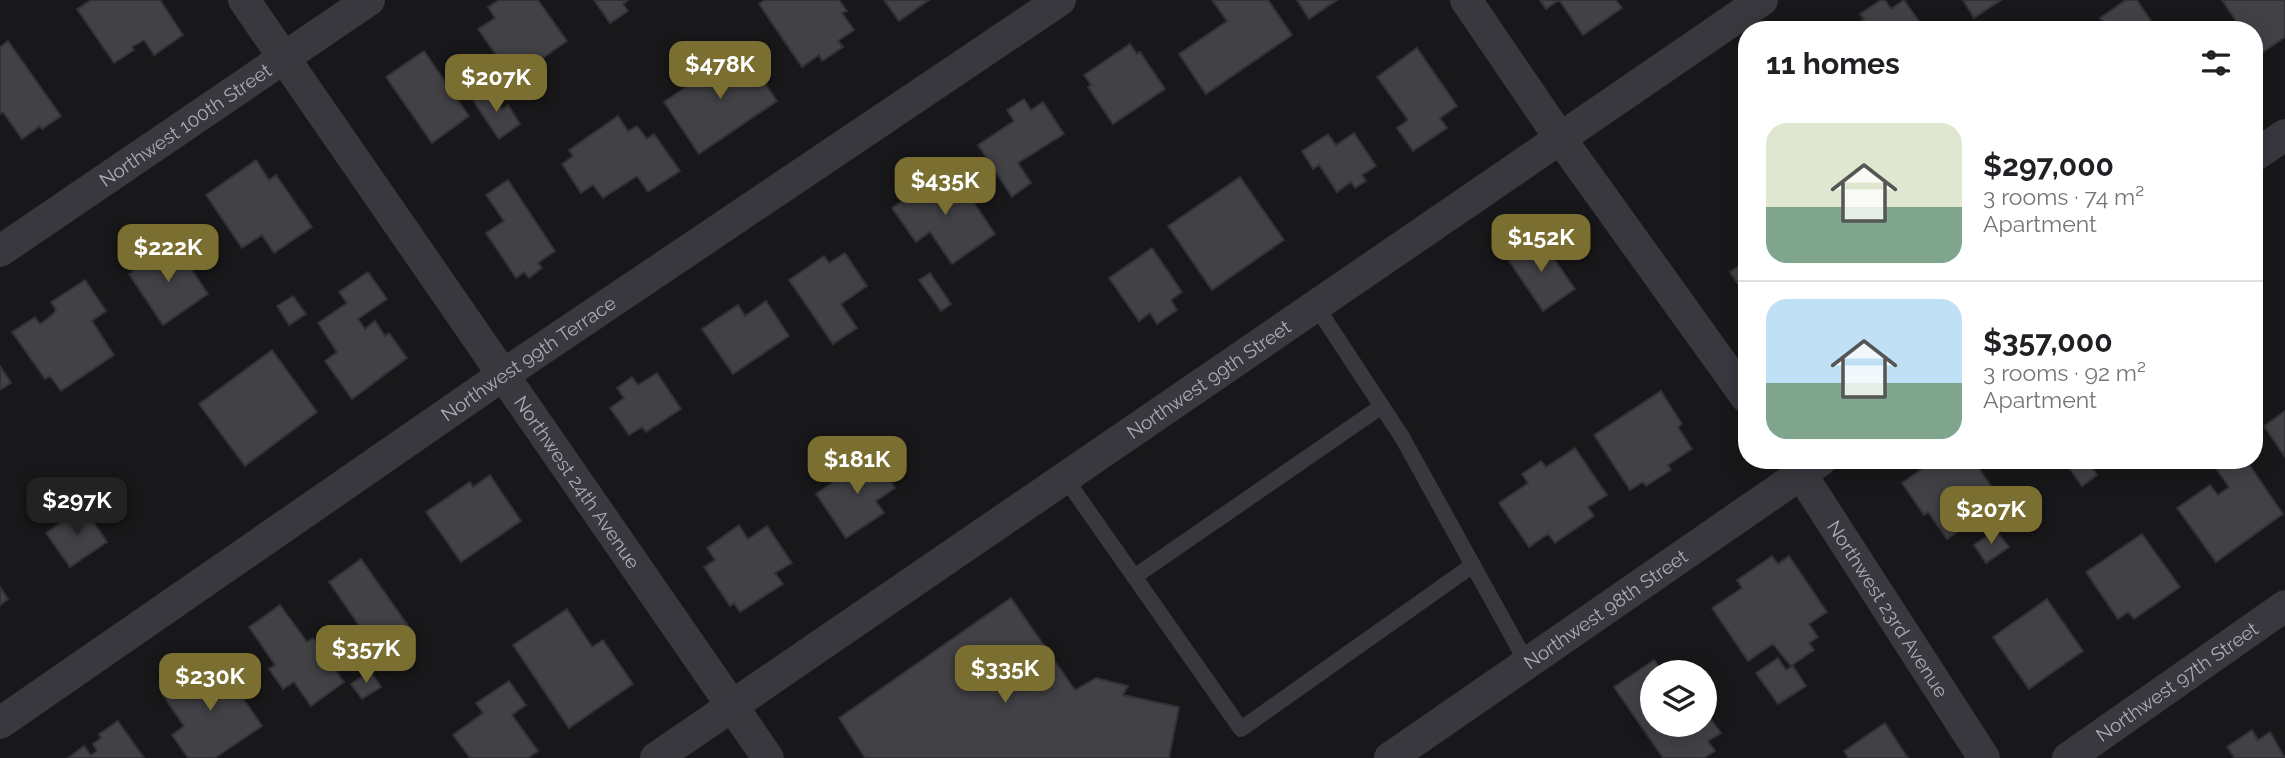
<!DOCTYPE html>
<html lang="en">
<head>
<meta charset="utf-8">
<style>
  :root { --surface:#fff; --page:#f2f2f2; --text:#202124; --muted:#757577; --line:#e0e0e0; --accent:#7a6f31 }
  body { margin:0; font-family:Raleway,sans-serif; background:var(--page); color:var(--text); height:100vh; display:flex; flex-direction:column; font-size:26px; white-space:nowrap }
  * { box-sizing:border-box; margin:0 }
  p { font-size:23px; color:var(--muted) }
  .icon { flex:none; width:38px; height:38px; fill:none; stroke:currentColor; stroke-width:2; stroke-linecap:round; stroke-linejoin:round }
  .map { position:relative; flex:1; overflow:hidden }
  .sheet { position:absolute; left:1738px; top:21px; width:525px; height:448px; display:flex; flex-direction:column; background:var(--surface); border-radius:28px; box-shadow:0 4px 18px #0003 }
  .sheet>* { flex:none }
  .tools { position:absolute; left:1640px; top:660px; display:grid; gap:14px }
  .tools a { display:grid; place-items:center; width:77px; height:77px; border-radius:50%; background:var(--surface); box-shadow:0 4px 18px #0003; font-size:35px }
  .price { position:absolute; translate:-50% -60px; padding:0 16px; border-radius:14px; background:var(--accent); color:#fff; font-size:23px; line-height:46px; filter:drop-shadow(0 2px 4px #0008) }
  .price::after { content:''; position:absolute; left:50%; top:42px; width:21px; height:16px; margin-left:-10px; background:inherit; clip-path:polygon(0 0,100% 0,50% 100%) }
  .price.active { background:#222; color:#fff }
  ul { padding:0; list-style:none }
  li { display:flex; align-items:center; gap:21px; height:175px; padding:0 28px }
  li+li { border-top:2px solid var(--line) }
  li span { display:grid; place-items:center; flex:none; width:196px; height:140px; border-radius:21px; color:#555 }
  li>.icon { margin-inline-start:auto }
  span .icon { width:84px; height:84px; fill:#fffc; stroke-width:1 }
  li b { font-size:30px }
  h2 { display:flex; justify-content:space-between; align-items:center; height:84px; padding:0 28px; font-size:30px }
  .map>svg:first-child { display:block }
  .building { fill:#424146; stroke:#323135; stroke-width:2 }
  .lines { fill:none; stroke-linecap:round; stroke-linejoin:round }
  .lane { stroke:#39383e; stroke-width:16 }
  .street { stroke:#39383e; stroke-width:32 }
  .labels { text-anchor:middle; stroke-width:5; stroke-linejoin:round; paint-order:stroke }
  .street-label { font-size:19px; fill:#aaacb8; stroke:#131214 }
</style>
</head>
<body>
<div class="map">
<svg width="2285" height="758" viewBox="0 0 2285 758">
  <rect width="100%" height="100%" fill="#181719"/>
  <path class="building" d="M91,0h69l23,35 -29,20 -10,-15 -12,7 2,3 -20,13 -37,-54z
    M499,0h39l29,41 -54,38 -35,-50 17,-11 -7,-11z
    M594,0h34l-5,4 5,7 -18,12z
    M765,0h74l8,11 -5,2 12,17 -16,11 5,6 -21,14 -3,-6 -17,12 -43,-63z
    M884,0h45l-30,21z
    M1212,0h56l24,35 -86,59 -27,-40 48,-33z
    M1297,0h40l-28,19z
    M1540,0h76l6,8 -39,27 -24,-35 -13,9z
    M1881,0h4l6,9 13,-9 21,30h-77l16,-11 -4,-5z
    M1963,0h38l-27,18z
    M2126,0h11l20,30h-49l-8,-12z
    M2222,0h63v37l-26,18 -5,-8v-17h-12z
    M8,41l53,75 -19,13 -2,-3 -18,13 -19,-27 -3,2v-67z
    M1130,44l7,10 3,-2 25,37 -52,35 -25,-37 3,-2 -7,-10z
    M1417,48l40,58 -17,12 7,10 -34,23 -16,-23 11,-8 -31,-43z
    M742,49l35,52 -78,53 -35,-52z
    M424,51l45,65 -37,27 -46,-66z
    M484,89l4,6 3,-2 11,16 6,-4 12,19 -21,15 -23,-34 -4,-8z
    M1024,99l7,11 12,-8 21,32 -46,29 13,20 -19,14 -34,-52 36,-24 -7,-11z
    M618,116l10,15 9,-5 10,13 7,-5 26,37 -32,21 -11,-16 -34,22 -10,-13 -12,8 -19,-29 11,-8 -4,-6z
    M1354,133l22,33 -14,9 4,6 -11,7 -4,-6 -14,10 -18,-27 -6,4 -11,-18 26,-17 8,11z
    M256,160l13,20 7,-5 36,52 -38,26 -12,-18 -20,13 -36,-53z
    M951,169l44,65 -43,30 -22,-32 -14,10 -24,-34z
    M1240,177l44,63 -72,50 -44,-64z
    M508,180l47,71 -17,12 4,5 -13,10 -5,-6 -8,6 -30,-45 18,-12 -18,-26z
    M1540,239l35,50 -32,22 -34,-50 9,-6 -3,-6 13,-9 3,5z
    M174,243l34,51 -45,31 -34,-51z
    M1152,248l30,44 -11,8 6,10 -20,14 -7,-11 -11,8 -30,-43z
    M845,253l22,33 -26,18 16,24 -24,16 -44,-64 35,-24 5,7z
    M1746,261v35l-16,-24z
    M368,272l19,27 -29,20 7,10 10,-8 10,15 4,-3 18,25 -55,41 -27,-38 12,-9 -19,-29 29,-20 -8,-11z
    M930,273l21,31 -10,7 -22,-31z
    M85,280l21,31 -14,10 22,34 -53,36 -11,-15 -5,3 -33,-47 23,-15 5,7 12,-9 4,-5 -5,-8z
    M293,296l13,18 -17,11 -12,-19z
    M766,301l23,35 -56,38 -31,-45 36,-24 7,11z
    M272,350l45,62 -72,54 -46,-62z
    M0,366l11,17 -11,7z
    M657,373l24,36 -35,23 -4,-5 -13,8 -19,-27 14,-10 -7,-10 15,-11 6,8z
    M1661,391l21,33 -4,3 14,22 -24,16 3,5 -25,16 -3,-4 -13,8 -36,-55z
    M2285,411v46l-21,-31z
    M1575,448l32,47 -19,12 6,9 -39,27 -7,-9 -19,13 -30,-44 29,-20 -6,-9 19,-13 5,6z
    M872,455l23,33 -19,13 8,12 -38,25 -30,-44z
    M1935,460h38l29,42 -55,37 -19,-27 -4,3 -22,-32z
    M2067,460h20l10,15 -15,11 -17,-24z
    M2210,460h36l37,54 -67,48 -39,-54 33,-23 8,10 11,-8z
    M490,475l31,46 -60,41 -35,-50 44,-30 3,5z
    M83,507l24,35 -37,25 -24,-34z
    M739,525l9,14 19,-13 25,37 -17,10 8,11 -43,28 -6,-9 -4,3 -26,-39 11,-7 -8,-12z
    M1996,530l13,17 -23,16 -12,-18z
    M2142,534l38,53 -46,32 -6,-7 -10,7 -32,-47z
    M1772,556l6,8 11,-8 38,56 -18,12 9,13 -9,6 5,7 -23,16 -18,-22 -25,17 -36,-53 30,-20 -5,-8z
    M361,559l48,68 -33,23 -47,-68z
    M0,587l8,12 -8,6z
    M1011,598l64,92 21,-12 32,8 -5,9 56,12 -10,51h-304l-26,-40z
    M2047,599l36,52 -54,38 -36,-52z
    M280,605l27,37 6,-4 31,44 -33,24 -17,-24 -11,7 -14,-20 6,-4 -26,-38z
    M567,609l25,38 11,-7 30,44 -64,44 -56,-83z
    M215,657l47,69 -47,32h-27l-16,-23 12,-9 -22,-32z
    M1778,658l8,12 7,-4 13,20 -28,18 -22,-31z
    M1654,660l9,12h-11v52h52v-14l17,23 -13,8 7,10 -11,7h-41l-49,-71z
    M370,671l11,16 -19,12 -11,-15z
    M509,681l17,24 -14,10 26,36 -10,7h-58l-17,-23 30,-22 -7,-10z
    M118,721l26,37h-76l16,-12 7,9 6,-4 -4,-7 8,-6 -2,-4z
    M1885,723l23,35h-60l-4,-7z
    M2252,730l6,10 12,-8 15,26h-52l1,-1 -7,-10z"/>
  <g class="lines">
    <path class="lane" d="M1316,306l86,131 125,226
      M1065,478l176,251 232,-164
      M1134,577l248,-171"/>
    <g class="street">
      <path id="s1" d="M244,0l524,758"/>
      <path d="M1466,0l94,138 186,259"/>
      <path d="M2254,156l31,-21"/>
      <path id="s2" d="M0,251l369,-251"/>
      <path id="s3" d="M1792,460l192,298"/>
      <path id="s4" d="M0,723l503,-348 557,-375"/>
      <path id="s5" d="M656,758l1106,-758"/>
      <path id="s6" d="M1390,758l431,-298"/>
      <path id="s7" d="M2068,758l217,-152"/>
    </g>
  </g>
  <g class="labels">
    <g class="street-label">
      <text dy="7" stroke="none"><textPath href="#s2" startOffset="224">Northwest 100th Street</textPath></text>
      <text dy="7" stroke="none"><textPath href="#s4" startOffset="642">Northwest 99th Terrace</textPath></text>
      <text dy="7" stroke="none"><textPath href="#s5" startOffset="670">Northwest 99th Street</textPath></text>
      <text dy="7" stroke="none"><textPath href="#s1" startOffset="586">Northwest 24th Avenue</textPath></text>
      <text dy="7" stroke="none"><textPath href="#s6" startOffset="262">Northwest 98th Street</textPath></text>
      <text dy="7" stroke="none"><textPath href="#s3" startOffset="177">Northwest 23rd Avenue</textPath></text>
      <text dy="7" stroke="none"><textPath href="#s7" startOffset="133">Northwest 97th Street</textPath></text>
    </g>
  </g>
</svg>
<div class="tools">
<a><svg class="icon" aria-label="layers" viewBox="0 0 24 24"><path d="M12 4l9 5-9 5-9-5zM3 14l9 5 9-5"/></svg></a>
</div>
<b class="price" style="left:720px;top:101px">$478K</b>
<b class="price" style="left:496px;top:114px">$207K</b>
<b class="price" style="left:945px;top:217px">$435K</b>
<b class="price" style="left:1541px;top:274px">$152K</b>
<b class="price" style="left:168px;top:284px">$222K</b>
<b class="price" style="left:857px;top:496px">$181K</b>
<b class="price active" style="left:77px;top:537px">$297K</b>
<b class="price" style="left:1991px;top:546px">$207K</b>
<b class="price" style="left:366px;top:685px">$357K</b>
<b class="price" style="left:1005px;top:705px">$335K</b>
<b class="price" style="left:210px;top:713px">$230K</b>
<section class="sheet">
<h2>11 homes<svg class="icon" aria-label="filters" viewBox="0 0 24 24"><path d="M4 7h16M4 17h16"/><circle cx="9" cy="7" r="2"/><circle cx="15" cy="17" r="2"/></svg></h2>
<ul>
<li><span style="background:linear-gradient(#dfe7d0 60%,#7fa58c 0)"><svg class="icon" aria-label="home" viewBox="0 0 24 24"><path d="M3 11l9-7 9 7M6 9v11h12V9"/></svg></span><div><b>$297,000</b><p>3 rooms · 74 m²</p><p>Apartment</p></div></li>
<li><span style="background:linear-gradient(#bfe0f5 60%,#7fa58c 0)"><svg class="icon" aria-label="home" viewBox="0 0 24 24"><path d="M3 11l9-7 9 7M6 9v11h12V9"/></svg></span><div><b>$357,000</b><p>3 rooms · 92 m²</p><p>Apartment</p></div></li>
</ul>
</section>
</div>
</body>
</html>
